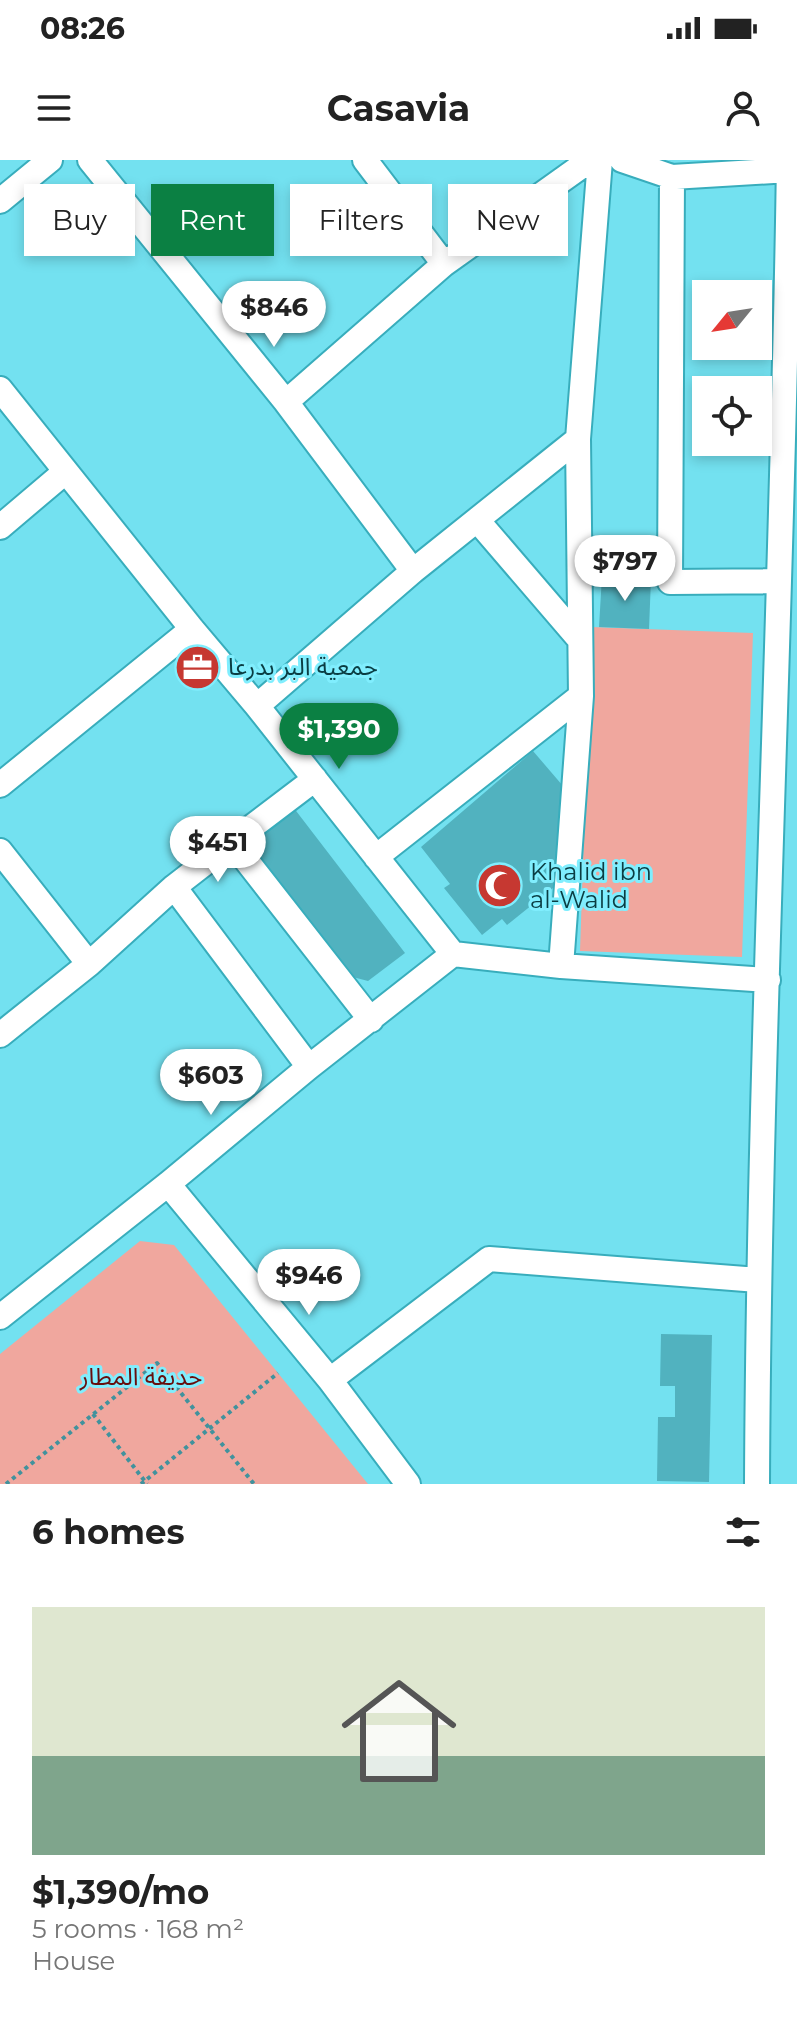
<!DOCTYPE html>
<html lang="en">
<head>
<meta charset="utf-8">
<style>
  :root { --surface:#fff; --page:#f2f2f2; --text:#222; --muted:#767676; --accent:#0b8043 }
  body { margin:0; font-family:Montserrat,"Noto Sans Arabic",sans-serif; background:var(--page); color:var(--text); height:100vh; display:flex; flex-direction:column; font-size:30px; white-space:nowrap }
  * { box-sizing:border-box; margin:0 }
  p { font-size:26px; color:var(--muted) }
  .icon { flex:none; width:44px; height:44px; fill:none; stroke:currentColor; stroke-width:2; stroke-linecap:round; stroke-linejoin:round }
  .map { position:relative; height:1324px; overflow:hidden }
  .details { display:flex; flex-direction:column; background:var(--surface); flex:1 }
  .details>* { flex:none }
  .guide { position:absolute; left:24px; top:24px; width:750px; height:72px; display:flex; gap:16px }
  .needle { width:52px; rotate:240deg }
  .tools { position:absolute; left:692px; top:120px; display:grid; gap:16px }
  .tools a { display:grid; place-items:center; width:80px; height:80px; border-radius:0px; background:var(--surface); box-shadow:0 4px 12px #0003; font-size:40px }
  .price { position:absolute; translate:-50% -68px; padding:0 18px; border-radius:28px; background:#fff; color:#222; font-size:26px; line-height:52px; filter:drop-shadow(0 2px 4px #0008) }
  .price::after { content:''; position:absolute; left:50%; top:48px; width:24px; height:18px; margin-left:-12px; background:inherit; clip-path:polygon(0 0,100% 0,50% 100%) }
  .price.selected { background:var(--accent); color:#fff }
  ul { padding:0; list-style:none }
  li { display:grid; align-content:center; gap:16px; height:424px; padding:0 32px }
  li span { display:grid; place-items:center; height:248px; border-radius:0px; color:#555 }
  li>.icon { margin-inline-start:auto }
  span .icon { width:144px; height:144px; fill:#fffc; stroke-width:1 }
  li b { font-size:34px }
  h2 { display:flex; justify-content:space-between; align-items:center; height:96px; padding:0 32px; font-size:34px }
  .chip { padding:0 28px; border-radius:0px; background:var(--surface); box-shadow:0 4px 12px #0003; font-size:28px; line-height:72px }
  .chip.selected { background:var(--accent); color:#fff }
  .status { display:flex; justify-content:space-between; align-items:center; height:56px; padding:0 40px; background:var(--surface); direction:ltr }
  .status svg { height:22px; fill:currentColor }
  header { display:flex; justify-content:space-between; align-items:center; height:104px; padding:0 32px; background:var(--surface); font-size:36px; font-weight:700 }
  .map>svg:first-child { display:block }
  .green { fill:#f0a79e }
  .building { fill:#51b2bf }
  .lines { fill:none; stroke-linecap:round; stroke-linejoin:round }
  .minor-casing { stroke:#38adbc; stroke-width:28 }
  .path { stroke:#41929d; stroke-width:4; stroke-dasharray:4 4; stroke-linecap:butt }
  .minor { stroke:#fff; stroke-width:24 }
  .labels { text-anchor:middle; stroke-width:6; stroke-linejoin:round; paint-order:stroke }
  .poi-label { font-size:24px; fill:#0a3d43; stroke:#80eefe; text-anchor:start }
  .park-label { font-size:24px; fill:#670e0d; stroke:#80eefe }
</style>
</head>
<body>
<div class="status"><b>08:26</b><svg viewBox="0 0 49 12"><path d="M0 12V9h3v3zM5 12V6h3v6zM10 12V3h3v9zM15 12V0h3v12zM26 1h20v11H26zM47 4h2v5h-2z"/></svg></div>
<header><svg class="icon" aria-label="menu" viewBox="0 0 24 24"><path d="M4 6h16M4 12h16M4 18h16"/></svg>Casavia<svg class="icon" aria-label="person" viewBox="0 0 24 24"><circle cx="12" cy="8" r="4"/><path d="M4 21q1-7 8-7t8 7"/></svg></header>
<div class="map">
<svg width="797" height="1324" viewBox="0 0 797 1324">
  <rect width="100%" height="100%" fill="#73e1f0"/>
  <path class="green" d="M591,467l162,6 -11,324 -162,-6z
    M140,1081l34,4 194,239h-368v-130z"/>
  <path class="building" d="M602,416l49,3 -2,50 -50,-2z
    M533,591l30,35 -9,98 -1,4 -46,37 -5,-6 -20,16 -38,-47 6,-4 -29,-37z
    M290,643l115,150 -37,28 -19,-5 -105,-137z
    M661,1174l51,1 -3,147 -52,-1 1,-64h17v-31h-15z"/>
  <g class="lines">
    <defs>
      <path id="minor" d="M90,0l196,242 127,169
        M365,0l79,104
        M622,0l50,17 117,-7
        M672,17l-2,405 108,-1
        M0,41l50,-41
        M0,229l192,240 65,77 196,248 108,12 207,14
        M286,242l158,-138 146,-104
        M477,360l103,120
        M0,367l65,-55
        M257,546l156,-135 165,-132
        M0,625l192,-156
        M232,682l83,-63
        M0,691l89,113
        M376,697l205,-161
        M561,806l20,-270 -3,-257 22,-279
        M0,875l89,-71 85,-77
        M309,907l-135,-180 58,-45 139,178
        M168,1024l162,196 78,104
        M0,1157l168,-133 141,-117 144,-113
        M330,1220l159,-121 269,21
        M757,1324c2,-441 26,-883 32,-1324"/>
    </defs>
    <use href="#minor" class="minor-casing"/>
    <path class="path" d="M93,1254l54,70
      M6,1324l151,-121 97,121
      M141,1324l137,-111"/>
    <use href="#minor" class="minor"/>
  </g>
  <defs>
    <symbol id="office-disc" viewBox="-11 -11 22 22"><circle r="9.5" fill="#c63831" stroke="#80eefe"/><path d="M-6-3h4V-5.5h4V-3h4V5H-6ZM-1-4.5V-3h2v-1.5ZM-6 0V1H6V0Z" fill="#fff"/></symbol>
    <symbol id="mosque-disc" viewBox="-11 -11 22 22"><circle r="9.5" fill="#c63831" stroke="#80eefe"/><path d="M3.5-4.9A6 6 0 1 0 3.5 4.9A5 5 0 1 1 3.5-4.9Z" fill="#fff"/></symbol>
  </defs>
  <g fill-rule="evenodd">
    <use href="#office-disc" x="172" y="482" width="51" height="51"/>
    <use href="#mosque-disc" x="474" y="700" width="51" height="51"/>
  </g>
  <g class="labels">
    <g class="poi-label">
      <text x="228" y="515">جمعية البر بدرعا</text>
      <text x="530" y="720">Khalid ibn<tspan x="530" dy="28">al-Walid</tspan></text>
    </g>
    <g class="park-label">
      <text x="141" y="1225">حديفة المطار</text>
    </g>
  </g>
</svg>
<div class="tools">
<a><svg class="needle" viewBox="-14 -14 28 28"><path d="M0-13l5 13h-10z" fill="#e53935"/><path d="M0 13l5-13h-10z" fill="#767676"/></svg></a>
<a><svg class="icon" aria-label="locate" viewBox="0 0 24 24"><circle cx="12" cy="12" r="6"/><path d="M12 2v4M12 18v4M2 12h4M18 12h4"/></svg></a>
</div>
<b class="price" style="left:274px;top:189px">$846</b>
<b class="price" style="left:625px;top:443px">$797</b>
<b class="price selected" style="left:339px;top:611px">$1,390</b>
<b class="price" style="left:218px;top:724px">$451</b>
<b class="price" style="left:211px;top:957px">$603</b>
<b class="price" style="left:309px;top:1157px">$946</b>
<div class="guide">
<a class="chip">Buy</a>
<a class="chip selected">Rent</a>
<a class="chip">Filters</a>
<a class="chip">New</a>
</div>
</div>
<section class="details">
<h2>6 homes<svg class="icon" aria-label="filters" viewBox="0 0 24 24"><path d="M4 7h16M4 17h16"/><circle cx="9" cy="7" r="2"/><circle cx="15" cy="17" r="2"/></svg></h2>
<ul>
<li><span style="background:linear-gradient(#dfe7d0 60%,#7fa58c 0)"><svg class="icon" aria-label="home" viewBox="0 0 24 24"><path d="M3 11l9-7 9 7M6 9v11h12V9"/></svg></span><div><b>$1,390/mo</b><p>5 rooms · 168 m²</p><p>House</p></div></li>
</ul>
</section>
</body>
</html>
